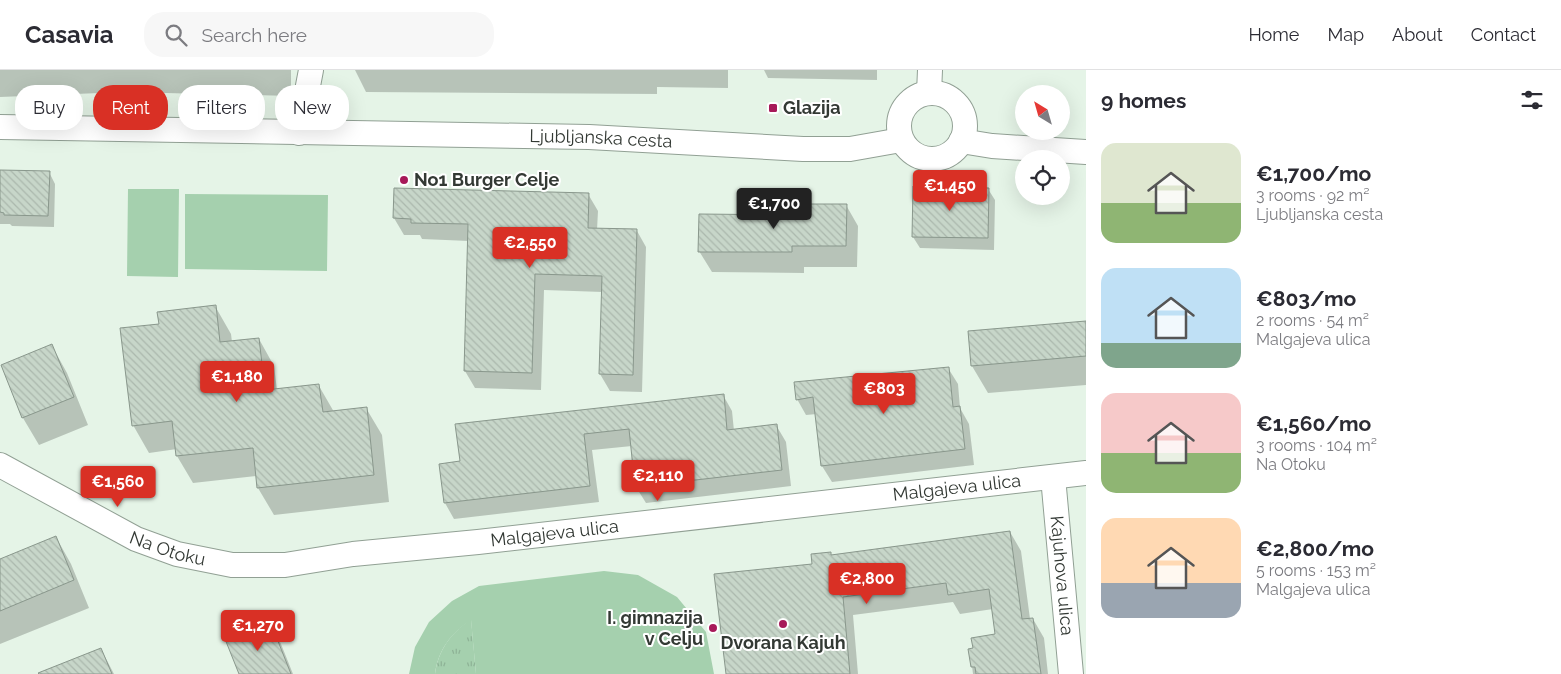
<!DOCTYPE html>
<html lang="en">
<head>
<meta charset="utf-8">
<style>
  :root { --surface:#fff; --page:#f7f7f7; --text:#2b2b33; --muted:#7c7c81; --line:#e1e1e2; --accent:#d93025 }
  body { margin:0; font-family:Raleway,sans-serif; background:var(--page); color:var(--text); height:100vh; display:flex; flex-direction:column; font-size:19px; white-space:nowrap }
  * { box-sizing:border-box; margin:0 }
  p { font-size:16px; color:var(--muted) }
  .icon { flex:none; width:28px; height:28px; fill:none; stroke:currentColor; stroke-width:2; stroke-linecap:round; stroke-linejoin:round }
  .map { position:relative; flex:1; overflow:hidden }
  .side { display:flex; flex-direction:column; background:var(--surface); width:475px }
  .side>* { flex:none }
  .hud { position:absolute; left:15px; top:15px; width:475px; height:45px; display:flex; gap:10px }
  .needle { width:32px; rotate:323deg }
  .buttons { position:absolute; left:1015px; top:15px; display:grid; gap:10px }
  .buttons a { display:grid; place-items:center; width:55px; height:55px; border-radius:50%; background:var(--surface); box-shadow:0 5px 20px #0002; font-size:25px }
  .price { position:absolute; translate:-50% -42px; padding:0 11px; border-radius:5px; background:var(--accent); color:#fff; font-size:16px; line-height:32px; filter:drop-shadow(0 1px 2px #0008) }
  .price::after { content:''; position:absolute; left:50%; top:30px; width:15px; height:11px; margin-left:-8px; background:inherit; clip-path:polygon(0 0,100% 0,50% 100%) }
  .price.on { background:#222; color:#fff }
  ul { padding:0; list-style:none }
  li { display:flex; align-items:center; gap:15px; height:125px; padding:0 15px }
  li span { display:grid; place-items:center; flex:none; width:140px; height:100px; border-radius:15px; color:#555 }
  li>.icon { margin-inline-start:auto }
  span .icon { width:60px; height:60px; fill:#fffc; stroke-width:1 }
  li b { font-size:21px }
  h2 { display:flex; justify-content:space-between; align-items:center; height:60px; padding:0 15px; font-size:21px }
  .tag { padding:0 18px; border-radius:20px; background:var(--surface); box-shadow:0 5px 20px #0002; font-size:18px; line-height:45px }
  .tag.on { background:var(--accent); color:#fff }
  header { display:flex; align-items:center; gap:30px; box-sizing:border-box; height:70px; padding:0 25px; background:var(--surface); border-bottom:1px solid var(--line) }
  header strong { font-size:24px }
  nav { display:flex; gap:28px; margin-inline-start:auto; font-size:18px }
  .search { width:350px; height:45px; background:var(--page); display:flex; align-items:center; gap:12px; box-sizing:border-box; padding:0 18px; border-radius:20px; color:var(--muted); font-size:19px }
  main { display:flex; flex:1; min-height:0 }
  .map>svg:first-child { display:block }
  .grass { fill:url(#grass-tufts) }
  .pitch { fill:#a5d0ae }
  .shadow { fill:#0003 }
  .building { fill:url(#building-back-hatch); stroke:#89978c }
  .lines { fill:none; stroke-linecap:round; stroke-linejoin:round }
  .minor-casing { stroke:#91a094; stroke-width:26 }
  .minor { stroke:#fff; stroke-width:24 }
  .poi-dot { fill:#a71959; stroke:#fff; stroke-width:2 }
  .labels { text-anchor:middle; stroke-width:4; stroke-linejoin:round; paint-order:stroke }
  .poi-label { font-size:18px; font-weight:bold; fill:#333934; stroke:#fff; text-anchor:start }
  .street-label { font-size:18px; fill:#333934; stroke:#fff }
</style>
</head>
<body>
<header>
<strong>Casavia</strong>
<div class="search"><svg class="icon" aria-label="search" viewBox="0 0 24 24"><circle cx="10" cy="10" r="6"/><path d="M15 15l6 6"/></svg>Search here</div>
<nav><a>Home</a><a>Map</a><a>About</a><a>Contact</a></nav>
</header>
<main>
<div class="map">
<svg width="1086" height="604" viewBox="0 0 1086 604">
  <defs>
    <pattern id="grass-tufts" width="24" height="20" patternUnits="userSpaceOnUse" patternTransform="scale(1.25)"><rect width="24" height="20" fill="#a5d0ae"/><path d="M3 7l-1-3M5 7V3M7 7l1-3M15 17l-1-3M17 17v-4M19 17l1-3" fill="none" stroke="#8eb396"/></pattern>
    <pattern id="building-back-hatch" width="6" height="6" patternUnits="userSpaceOnUse" patternTransform="scale(1.25)"><rect width="6" height="6" fill="#c7d6c9"/><path d="M-1 5l2 2M0 0l6 6M5-1l2 2" fill="none" stroke="#abb8ad"/></pattern>
  </defs>
  <rect width="100%" height="100%" fill="#e5f4e7"/>
  <path class="grass" d="M471,549l5,55h-41c3,-24 16,-41 36,-55z"/>
  <path class="pitch" d="M128,119h51l-1,88 -51,-1z
    M185,124l143,1 -1,76 -142,-2z
    M604,501l34,4 39,22 29,35 8,42h-238l-5,-54c-20,13 -33,30 -36,54h-26l6,-27 14,-25 23,-21 27,-15z"/>
  <path class="shadow" d="M0,0h291v26l-166,-4 -125,5z
    M355,0h373v18l-71,-1v7l-291,-2z
    M764,0h113v10l-109,-2z
    M0,101l49,1 6,12 -1,43 -42,-1 -2,-2h-10z
    M395,119l193,5 10,17 -1,19 40,1 9,16 -4,145 -32,-1 -10,-17 3,-82 -59,-2 -3,100 -66,-2 -10,-17 4,-130 -47,-2 -2,-4h-16l-10,-17z
    M988,119l7,11 -1,50 -74,-2 -7,-11z
    M846,135l12,21 -1,41h-53v6l-92,-1 -13,-21 95,-35z
    M215,236l16,28 1,8 27,-3 15,27 3,24 42,-4 15,26 32,-4 16,27 7,67 -115,13 -16,-27 -1,-12 -64,7 -16,-27v-7l-28,4 -16,-28 27,-100z
    M1086,252v63l-98,8 -16,-27 -2,-34z
    M52,276l15,27 21,52 -49,20 -16,-27 -21,-52z
    M948,298l10,16 2,24 9,16 5,41 -142,17 -10,-16 -5,-52 -11,1 -9,-16z
    M723,325l9,16 2,20 42,-6 10,17 5,44 -145,17 -10,-16 -4,-41 -40,4 7,52 -145,17 -9,-16 16,-41z
    M1010,462l11,19 9,68h3l11,19 4,36h-75l-3,-24 26,-15 -3,-26 -33,5 -7,-12 -100,13 5,59h-131l-11,-98 98,-11 16,-12 2,3z
    M56,467l15,27 18,44 -89,36v-84z
    M269,553l12,21 12,30h-53l-13,-34z
    M101,579l13,25h-53l-3,-7z"/>
  <path class="building" d="M0,100l50,1 -2,45 -44,-1v-2l-4,-1z
    M913,116l76,2 -1,50 -76,-1z
    M394,118l195,5 -1,35 49,1 -4,146 -34,-1 3,-98 -67,-2 -3,99 -68,-2 4,-147 -57,-1v-4l-18,-1z
    M793,134h54l-1,42h-54v6h-94l1,-38 94,1z
    M216,235l4,37 39,-4 6,52 54,-6 4,28 44,-5 7,68 -117,13 -4,-40 -77,8 -4,-35 -40,5 -12,-98 39,-4 -2,-12z
    M1086,251v35l-115,10 -3,-35z
    M52,274l22,53 -52,21 -21,-53z
    M949,297l4,40 7,-1 5,43 -144,17 -8,-69 -17,3 -2,-18z
    M724,324l3,36 50,-6 5,46 -147,17 -6,-58 -45,5 6,52 -146,17 -5,-39 21,-3 -5,-37z
    M1010,461l12,88 11,-1 8,56h-65l-1,-7h-4l-3,-18 5,-1 -2,-10 24,-4 -6,-45 -41,6 -2,-12 -103,14 7,77h-124l-12,-100 98,-10 -1,-10 20,-2v3z
    M56,466l18,44 -74,31v-52z
    M270,551l21,53h-52l-14,-35z
    M101,578l11,26h-73l-1,-1z"/>
  <g class="lines">
    <defs>
      <g id="minor">
        <path d="M929,23l1,-23"/>
        <circle cx="932" cy="56" r="33"/>
        <path id="s1" d="M0,57l589,10 214,12h47l51,-9"/>
        <path d="M299,63l12,-63"/>
        <path d="M961,71l31,5 94,6"/>
        <path id="s2" d="M0,395l136,74 41,15 55,11h53l68,-11 125,-12 608,-69"/>
        <path id="s3" d="M1053,407l18,197"/>
      </g>
    </defs>
    <use href="#minor" class="minor-casing"/>
    <use href="#minor" class="minor"/>
  </g>
  <g class="poi-dot">
    <rect x="768" y="33" width="10" height="10" rx="2.5"/>
    <circle cx="404" cy="110" r="5"/>
    <circle cx="783" cy="554" r="5"/>
    <circle cx="713" cy="558" r="5"/>
  </g>
  <g class="labels">
    <g class="poi-label">
      <text x="783" y="44">Glazija</text>
      <text x="414" y="116">No1 Burger Celje</text>
      <text x="703" y="554" text-anchor="end">I. gimnazija<tspan x="703" dy="21">v Celju</tspan></text>
      <text x="783" y="579" text-anchor="middle">Dvorana Kajuh</text>
    </g>
    <g class="street-label">
      <text dy="6" stroke="none"><textPath href="#s1" startOffset="601">Ljubljanska cesta</textPath></text>
      <text dy="6" stroke="none"><textPath href="#s2" startOffset="984">Malgajeva ulica</textPath></text>
      <text dy="6" stroke="none"><textPath href="#s2" startOffset="579">Malgajeva ulica</textPath></text>
      <text dy="6" stroke="none"><textPath href="#s2" startOffset="188">Na Otoku</textPath></text>
      <text dy="6" stroke="none"><textPath href="#s3" startOffset="99">Kajuhova ulica</textPath></text>
    </g>
  </g>
</svg>
<div class="buttons">
<a><svg class="needle" viewBox="-14 -14 28 28"><path d="M0-13l5 13h-10z" fill="#e53935"/><path d="M0 13l5-13h-10z" fill="#7c7c81"/></svg></a>
<a><svg class="icon" aria-label="locate" viewBox="0 0 24 24"><circle cx="12" cy="12" r="6"/><path d="M12 2v4M12 18v4M2 12h4M18 12h4"/></svg></a>
</div>
<b class="price" style="left:950px;top:142px">€1,450</b>
<b class="price on" style="left:774px;top:160px">€1,700</b>
<b class="price" style="left:530px;top:199px">€2,550</b>
<b class="price" style="left:237px;top:333px">€1,180</b>
<b class="price" style="left:884px;top:345px">€803</b>
<b class="price" style="left:658px;top:432px">€2,110</b>
<b class="price" style="left:118px;top:438px">€1,560</b>
<b class="price" style="left:867px;top:535px">€2,800</b>
<b class="price" style="left:258px;top:582px">€1,270</b>
<div class="hud">
<a class="tag">Buy</a>
<a class="tag on">Rent</a>
<a class="tag">Filters</a>
<a class="tag">New</a>
</div>
</div>
<section class="side">
<h2>9 homes<svg class="icon" aria-label="filters" viewBox="0 0 24 24"><path d="M4 7h16M4 17h16"/><circle cx="9" cy="7" r="2"/><circle cx="15" cy="17" r="2"/></svg></h2>
<ul>
<li><span style="background:linear-gradient(#dfe7d0 60%,#8fb573 0)"><svg class="icon" aria-label="home" viewBox="0 0 24 24"><path d="M3 11l9-7 9 7M6 9v11h12V9"/></svg></span><div><b>€1,700/mo</b><p>3 rooms · 92 m²</p><p>Ljubljanska cesta</p></div></li>
<li><span style="background:linear-gradient(#bfe0f5 75%,#7fa58c 0)"><svg class="icon" aria-label="home" viewBox="0 0 24 24"><path d="M3 11l9-7 9 7M6 9v11h12V9"/></svg></span><div><b>€803/mo</b><p>2 rooms · 54 m²</p><p>Malgajeva ulica</p></div></li>
<li><span style="background:linear-gradient(#f6c9c9 60%,#8fb573 0)"><svg class="icon" aria-label="home" viewBox="0 0 24 24"><path d="M3 11l9-7 9 7M6 9v11h12V9"/></svg></span><div><b>€1,560/mo</b><p>3 rooms · 104 m²</p><p>Na Otoku</p></div></li>
<li><span style="background:linear-gradient(#ffd9b3 65%,#9aa5b1 0)"><svg class="icon" aria-label="home" viewBox="0 0 24 24"><path d="M3 11l9-7 9 7M6 9v11h12V9"/></svg></span><div><b>€2,800/mo</b><p>5 rooms · 153 m²</p><p>Malgajeva ulica</p></div></li>
</ul>
</section>
</main>
</body>
</html>
